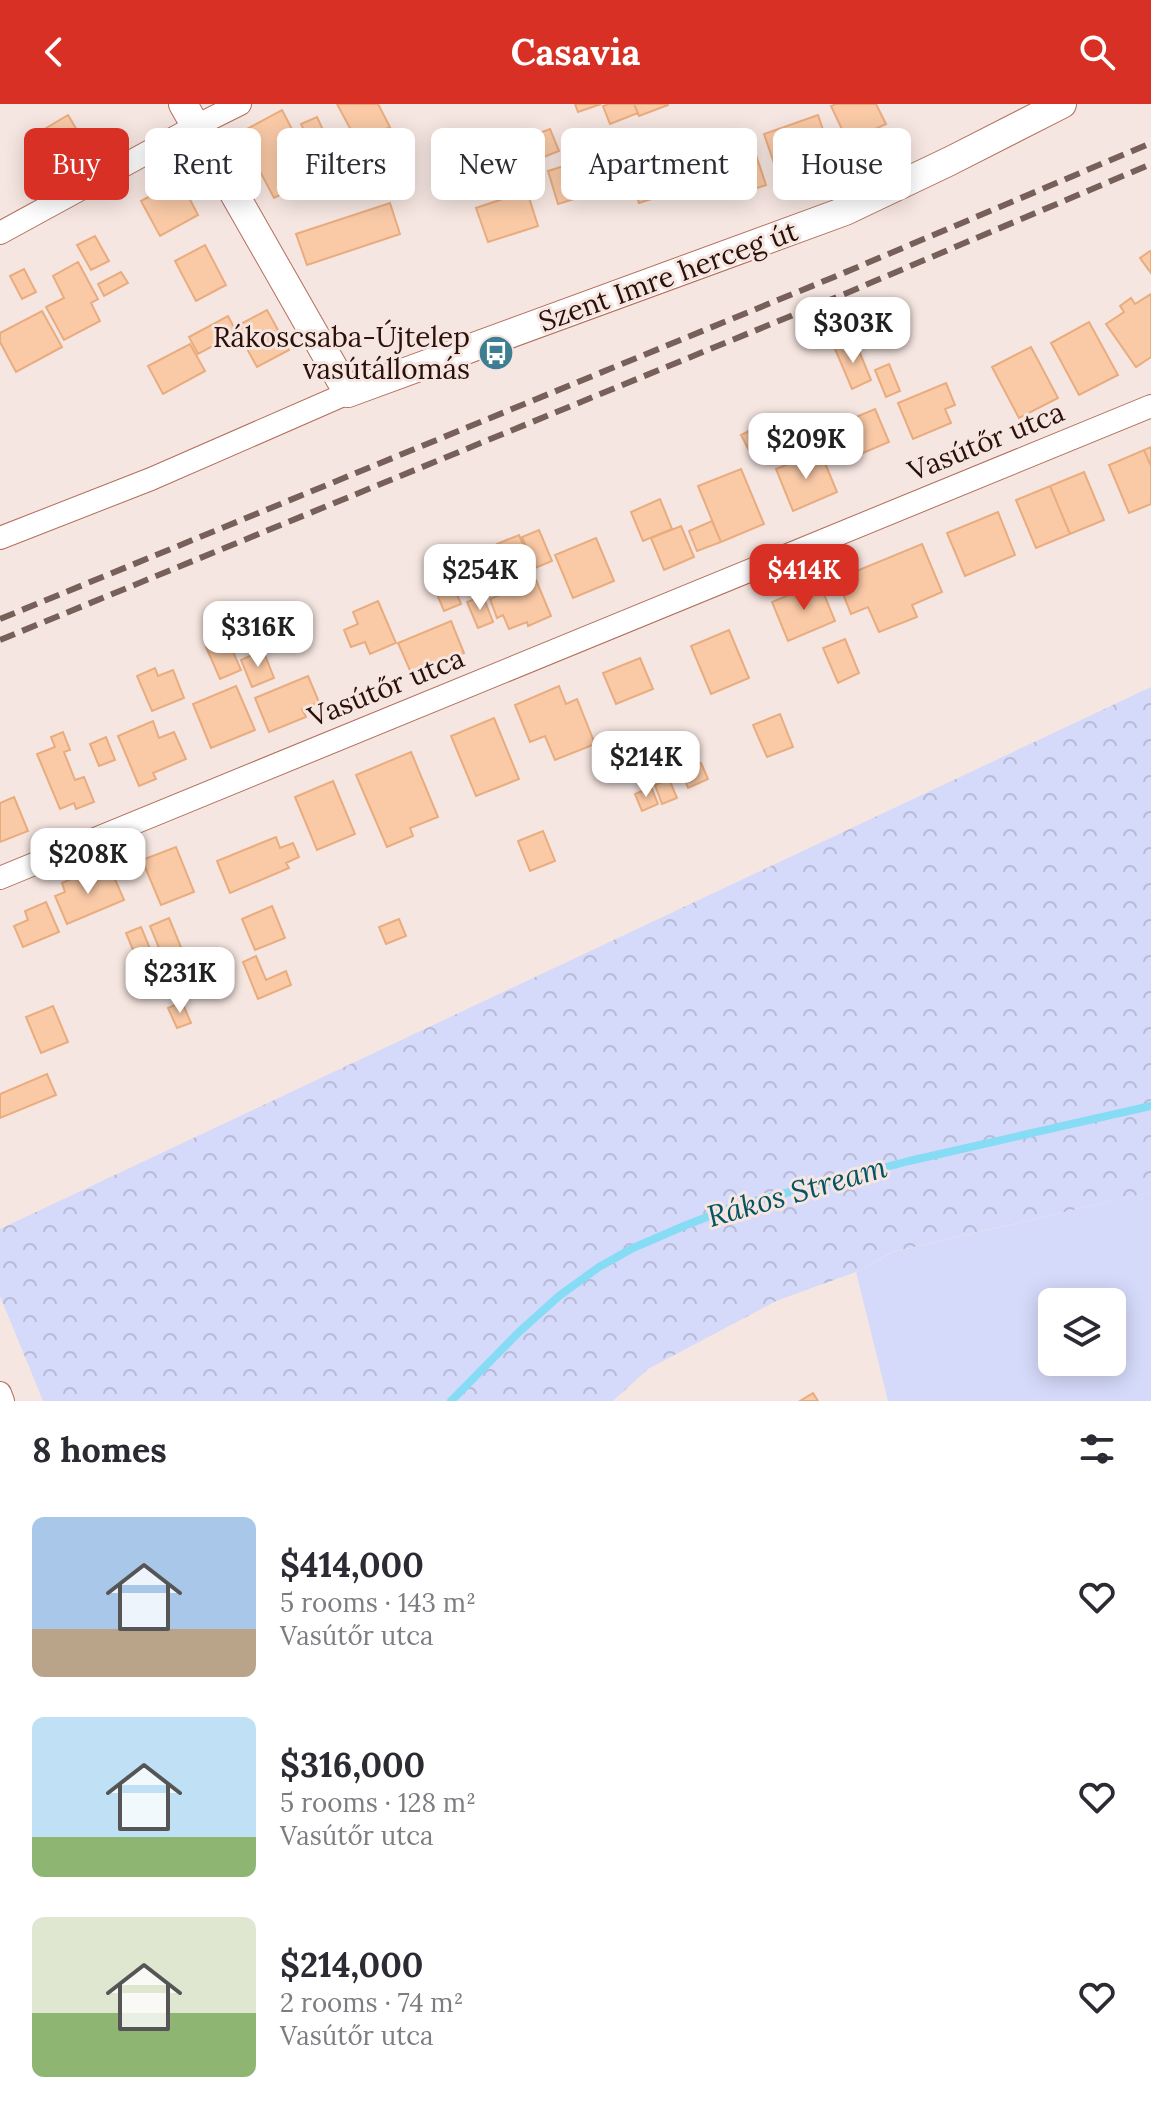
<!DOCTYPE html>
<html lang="en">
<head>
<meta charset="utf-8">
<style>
  :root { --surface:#fff; --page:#f2f2f3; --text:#2b2b33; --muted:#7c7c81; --accent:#d93025 }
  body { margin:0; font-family:Lora,serif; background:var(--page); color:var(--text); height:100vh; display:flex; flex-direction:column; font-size:30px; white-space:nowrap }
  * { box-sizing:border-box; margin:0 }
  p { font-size:26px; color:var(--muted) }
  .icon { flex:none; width:44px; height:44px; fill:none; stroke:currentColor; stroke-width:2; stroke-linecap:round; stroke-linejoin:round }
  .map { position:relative; height:1297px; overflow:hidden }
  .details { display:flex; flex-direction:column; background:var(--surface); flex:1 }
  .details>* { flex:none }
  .banner { position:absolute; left:24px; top:24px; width:1104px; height:72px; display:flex; gap:16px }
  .buttons { position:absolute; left:1038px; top:1184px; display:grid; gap:16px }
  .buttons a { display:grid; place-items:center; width:88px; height:88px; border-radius:12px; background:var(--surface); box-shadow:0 4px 20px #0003; font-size:40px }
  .price { position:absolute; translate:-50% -68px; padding:0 18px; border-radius:16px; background:#fff; color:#222; font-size:26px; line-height:52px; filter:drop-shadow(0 2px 4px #0008) }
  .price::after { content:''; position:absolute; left:50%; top:48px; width:24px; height:18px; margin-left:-12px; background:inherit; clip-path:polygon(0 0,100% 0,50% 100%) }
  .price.on { background:var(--accent); color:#fff }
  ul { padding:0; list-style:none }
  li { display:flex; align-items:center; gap:24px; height:200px; padding:0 32px }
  li span { display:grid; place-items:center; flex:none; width:224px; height:160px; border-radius:12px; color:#555 }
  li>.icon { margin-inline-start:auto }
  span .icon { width:96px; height:96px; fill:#fffc; stroke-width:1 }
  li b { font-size:34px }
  h2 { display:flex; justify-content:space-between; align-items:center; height:96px; padding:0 32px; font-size:34px }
  .pill { padding:0 28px; border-radius:12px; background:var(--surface); box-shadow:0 4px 20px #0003; font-size:28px; line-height:72px }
  .pill.on { background:var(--accent); color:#fff }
  header { display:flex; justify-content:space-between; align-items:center; height:104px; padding:0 32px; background:var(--accent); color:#fff; font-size:36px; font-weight:700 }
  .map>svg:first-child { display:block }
  .green { fill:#d5dafa; fill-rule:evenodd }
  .park { fill:url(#park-crowns) }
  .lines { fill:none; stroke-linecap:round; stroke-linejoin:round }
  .stream { stroke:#86dcf4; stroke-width:8 }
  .building { fill:#facaa7; stroke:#e9ac7e; stroke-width:2 }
  .minor-casing { stroke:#b36e59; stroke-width:24 }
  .tertiary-casing { stroke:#b36e59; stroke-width:30 }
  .minor { stroke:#fff; stroke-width:22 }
  .tertiary { stroke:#fff; stroke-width:28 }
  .rail { stroke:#776059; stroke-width:6; stroke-dasharray:16 8; stroke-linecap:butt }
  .labels { text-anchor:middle; stroke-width:6; stroke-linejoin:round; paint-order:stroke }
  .street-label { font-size:28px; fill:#2a1008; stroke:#f6e6e1 }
  .poi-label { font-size:28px; fill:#2a1008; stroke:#f6e6e1; text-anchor:end }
  .water-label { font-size:30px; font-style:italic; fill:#055364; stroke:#f6e6e1 }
</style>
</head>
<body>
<header><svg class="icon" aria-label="back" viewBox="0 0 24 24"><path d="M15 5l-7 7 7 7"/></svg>Casavia<svg class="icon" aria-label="search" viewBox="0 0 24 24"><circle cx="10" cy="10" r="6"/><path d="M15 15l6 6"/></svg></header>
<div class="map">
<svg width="1151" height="1297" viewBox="0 0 1151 1297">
  <defs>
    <pattern id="park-crowns" width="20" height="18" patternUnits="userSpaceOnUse" patternTransform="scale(2)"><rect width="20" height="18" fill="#d5dafa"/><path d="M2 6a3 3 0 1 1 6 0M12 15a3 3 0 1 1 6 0" fill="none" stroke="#b7bad5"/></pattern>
  </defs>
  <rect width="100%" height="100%" fill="#f6e6e1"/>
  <path class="green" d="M1151,1088v209h-263l-32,-129 37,-20zM1052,1198h60v60h-60z"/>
  <path class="park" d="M1151,583v505l-259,60 -36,20 -80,29 -128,68 -35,32h-570l-43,-105v-67z"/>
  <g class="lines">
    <path class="stream" d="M451,1297l68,-69 40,-36 40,-29 34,-19 51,-22 51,-20 174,-45 242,-55"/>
  </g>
  <path class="building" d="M337,0h41l12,23 -32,16z
    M575,0h26l-23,8z
    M609,0h25l4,9 -28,11 -7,-18z
    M634,0h34v1l-29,11z
    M836,0h40l10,20 -38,18 -17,-36z
    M282,6l12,23 -9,5 23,43 -34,17 -22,-42 -5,3 -13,-23z
    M68,11l19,32 -37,22 -19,-32z
    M818,11l11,32 -54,19 -11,-32z
    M317,13l15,33 -15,7 -16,-33z
    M550,25l9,22 -25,10 -8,-23z
    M661,40l15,47 -37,12 -15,-47z
    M356,45l13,27 -12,6 -13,-28z
    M755,48l11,33 -36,12 -6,-17 -12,4 -6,-16z
    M590,54l10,33 -42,13 -10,-33z
    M180,76l18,35 -38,21 -19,-35z
    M527,87l11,35 -50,16 -12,-34z
    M390,99l10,31 -93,31 -11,-31z
    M95,132l14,25 -18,9 -14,-25z
    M205,141l21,40 -30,16 -21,-40z
    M1150,147l1,1v21l-11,-15z
    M78,158l20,37 -7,4 9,18 -36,19 -18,-33 18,-9 -11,-22z
    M24,165l12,23 -14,7 -12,-23z
    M121,168l7,11 -24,13 -6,-12z
    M1151,190v63l-15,10 -30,-43 18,-12 -4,-6 11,-8 4,6z
    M267,206l22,40 -32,17 -22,-40z
    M42,207l20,36 -46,25 -16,-30v-9z
    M228,212l9,17 -39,21 -9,-17z
    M1089,218l29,53 -39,20 -28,-52z
    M855,237l16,39 -19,9 -17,-40z
    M190,240l15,27 -42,23 -15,-28z
    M1031,243l27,51 -39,20 -27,-51z
    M889,260l11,27 -14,6 -11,-27z
    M946,279l9,22 -10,4 6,14 -38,16 -15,-36z
    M875,305l14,33 -45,19 -14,-33z
    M802,312l5,13 -15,6 -5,-13z
    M753,325l13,24 -12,7 -13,-25z
    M1151,343v19l-7,-16z
    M1144,346l7,16v38l-22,9 -20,-48z
    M820,347l17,41 -44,19 -17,-42z
    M741,365l23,55 -43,18 -23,-56z
    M1084,368l20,48 -34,14 -20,-48z
    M1050,382l20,48 -34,14 -20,-48z
    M660,395l12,30 -29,12 -12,-29z
    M998,408l17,43 -50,21 -18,-43z
    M712,417l9,21 -24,9 -8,-20z
    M681,422l13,31 -30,13 -13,-32z
    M539,426l13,31 -17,7 -13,-31z
    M519,431l13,31 -22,9 -13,-31z
    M596,434l18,43 -41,17 -18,-43z
    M922,440l20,48 -30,13 5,12 -38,15 -11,-25 -17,7 -14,-35z
    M498,453l13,30 -23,9 -13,-30z
    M451,476l10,24 -17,7 -10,-24z
    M536,476l15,36 -23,10 -1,-4 -18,7 -6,-14 -6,3 -7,-19z
    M819,478l16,39 -47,20 -16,-39z
    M483,492l10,26 -15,6 -11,-26z
    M378,497l18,42 -26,11 -5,-12 -14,5 -7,-17 14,-6 -5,-12z
    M451,517l13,32 -52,22 -14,-32z
    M729,526l20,48 -38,16 -20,-48z
    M227,534l14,32 -21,9 -14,-32z
    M845,535l14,34 -21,10 -15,-35z
    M263,546l11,28 -22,9 -11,-27z
    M640,554l13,31 -37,15 -13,-31z
    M155,564l3,8 15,-6 11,28 -32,13 -15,-35z
    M308,572l11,26 -17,7 4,8 -37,15 -14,-34z
    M236,582l19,44 -44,18 -18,-44z
    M559,582l7,18 11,-5 18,45 -40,16 -10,-24 -15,6 -15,-37z
    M780,610l13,33 -26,10 -14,-32z
    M494,614l25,61 -43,17 -25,-60z
    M153,617l6,17 15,-6 12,27 -33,14 3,6 -17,7 -21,-50z
    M63,628l7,18 -6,2 11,28 9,-3 10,25 -18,7 -2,-6 -14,6 -23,-55 18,-7 -4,-10z
    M106,633l9,23 -16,6 -9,-22z
    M411,648l27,65 -28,11 3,8 -26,11 -31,-72z
    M701,659l7,16 -20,9 -7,-17z
    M669,675l8,19 -15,6 -7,-19z
    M333,677l22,53 -38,16 -22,-53z
    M651,683l7,17 -16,7 -7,-17z
    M14,693l14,34 -28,11v-39z
    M543,727l12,30 -25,10 -12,-30z
    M276,733l4,11 13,-5 6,14 -13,6 3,5 -59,25 -13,-32z
    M176,743l18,45 -33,13 -19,-45z
    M111,766l13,30 -57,24 -12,-28 10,-4 -3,-9 20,-9 3,7z
    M46,798l13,30 -36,15 -9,-21 14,-6 -3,-9z
    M272,802l13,32 -30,12 -13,-31z
    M169,814l16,39 -19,8 -16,-39z
    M399,815l7,17 -20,8 -7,-17z
    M141,823l22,53 -15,6 -22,-53z
    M256,852l10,24 20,-9 5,14 -33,14 -15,-37z
    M182,898l9,21 -14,5 -9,-20z
    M53,902l15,36 -27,11 -15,-36z
    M47,970l9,21 -56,23v-24z
    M813,1289l5,8h-18z"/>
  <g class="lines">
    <defs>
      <path id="minor" d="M0,129l196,-107 44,-22
        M0,434l151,-59 197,-86
        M0,774l1151,-472
        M0,1289l3,8"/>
      <path id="tertiary" d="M183,0l165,289 497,-182 105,-50 112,-57"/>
    </defs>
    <use href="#minor" class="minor-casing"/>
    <use href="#tertiary" class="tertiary-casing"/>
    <use href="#minor" class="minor"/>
    <use href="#tertiary" class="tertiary"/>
    <path class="rail" d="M0,515l834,-342 317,-134
      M0,536l842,-345 309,-131"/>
  </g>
  <defs>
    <symbol id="bus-disc" viewBox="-11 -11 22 22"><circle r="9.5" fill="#3d7e90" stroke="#f6e6e1"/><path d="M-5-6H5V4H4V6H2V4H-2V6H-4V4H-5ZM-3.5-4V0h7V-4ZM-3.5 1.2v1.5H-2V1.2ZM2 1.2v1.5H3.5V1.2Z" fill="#fff"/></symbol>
  </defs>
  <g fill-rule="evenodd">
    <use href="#bus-disc" x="476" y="229" width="40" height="40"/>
  </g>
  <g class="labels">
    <g class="street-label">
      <text transform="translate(668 172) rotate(-20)" y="10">Szent Imre herceg út</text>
      <text transform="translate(986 337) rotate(-22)" y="10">Vasútőr utca</text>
      <text transform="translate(386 583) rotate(-22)" y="10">Vasútőr utca</text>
    </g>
    <g class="poi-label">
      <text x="470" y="243">Rákoscsaba-Újtelep<tspan x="470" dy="32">vasútállomás</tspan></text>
    </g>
    <g class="water-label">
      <text transform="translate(797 1088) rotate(-16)" y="10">Rákos Stream</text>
    </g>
  </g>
</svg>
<div class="buttons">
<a><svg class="icon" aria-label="layers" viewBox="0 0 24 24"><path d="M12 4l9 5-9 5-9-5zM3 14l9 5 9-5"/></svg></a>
</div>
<b class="price" style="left:853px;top:261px">$303K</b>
<b class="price" style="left:806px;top:377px">$209K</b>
<b class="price" style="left:480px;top:508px">$254K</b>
<b class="price on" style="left:804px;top:508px">$414K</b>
<b class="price" style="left:258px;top:565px">$316K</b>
<b class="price" style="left:646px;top:695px">$214K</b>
<b class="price" style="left:88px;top:792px">$208K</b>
<b class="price" style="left:180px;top:911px">$231K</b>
<div class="banner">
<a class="pill on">Buy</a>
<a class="pill">Rent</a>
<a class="pill">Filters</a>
<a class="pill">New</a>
<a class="pill">Apartment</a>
<a class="pill">House</a>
</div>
</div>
<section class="details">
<h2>8 homes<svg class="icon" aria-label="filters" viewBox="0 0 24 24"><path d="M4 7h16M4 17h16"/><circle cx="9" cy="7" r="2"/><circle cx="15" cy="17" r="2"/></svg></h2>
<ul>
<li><span style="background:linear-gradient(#a9c7e8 70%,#b9a48a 0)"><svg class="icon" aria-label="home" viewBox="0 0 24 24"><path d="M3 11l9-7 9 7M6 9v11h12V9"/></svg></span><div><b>$414,000</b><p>5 rooms · 143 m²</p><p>Vasútőr utca</p></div><svg class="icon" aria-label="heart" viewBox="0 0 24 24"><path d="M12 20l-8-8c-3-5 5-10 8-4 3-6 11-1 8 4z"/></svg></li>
<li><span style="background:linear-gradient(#bfe0f5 75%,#8fb573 0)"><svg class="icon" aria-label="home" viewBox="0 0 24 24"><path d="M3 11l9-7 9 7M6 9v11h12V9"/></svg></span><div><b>$316,000</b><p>5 rooms · 128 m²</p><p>Vasútőr utca</p></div><svg class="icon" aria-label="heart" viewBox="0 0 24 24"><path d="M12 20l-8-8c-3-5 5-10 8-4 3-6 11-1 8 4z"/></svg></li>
<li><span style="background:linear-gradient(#dfe7d0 60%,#8fb573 0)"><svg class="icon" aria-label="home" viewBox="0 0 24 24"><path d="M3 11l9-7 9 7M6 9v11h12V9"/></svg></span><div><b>$214,000</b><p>2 rooms · 74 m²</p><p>Vasútőr utca</p></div><svg class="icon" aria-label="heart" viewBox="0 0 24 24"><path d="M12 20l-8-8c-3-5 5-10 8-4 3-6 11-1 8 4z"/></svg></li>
</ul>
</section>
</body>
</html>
